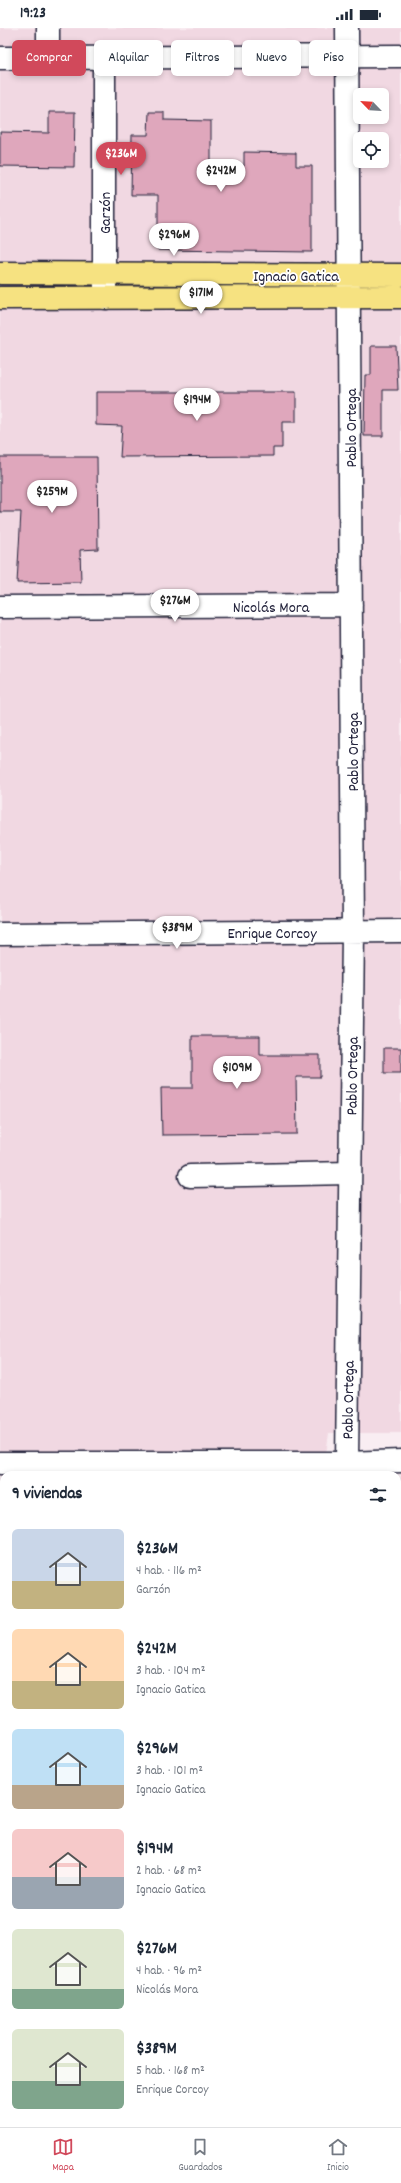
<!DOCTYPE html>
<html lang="es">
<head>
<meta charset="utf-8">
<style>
  :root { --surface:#fff; --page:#f2f2f3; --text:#1f2937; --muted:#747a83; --line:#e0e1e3; --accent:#d1495b }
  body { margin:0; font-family:Dekko,sans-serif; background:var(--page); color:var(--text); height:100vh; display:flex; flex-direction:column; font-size:15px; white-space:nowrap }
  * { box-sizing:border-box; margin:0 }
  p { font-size:13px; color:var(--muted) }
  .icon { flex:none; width:22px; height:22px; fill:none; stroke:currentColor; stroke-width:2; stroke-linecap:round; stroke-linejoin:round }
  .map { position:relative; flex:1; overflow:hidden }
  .sheet { position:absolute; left:0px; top:1443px; width:401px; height:656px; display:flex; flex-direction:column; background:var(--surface); border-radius:12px 12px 0 0; box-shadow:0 2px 6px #0003 }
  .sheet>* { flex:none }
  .top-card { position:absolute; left:12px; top:12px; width:377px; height:36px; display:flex; gap:8px }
  .needle { width:26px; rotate:295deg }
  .buttons { position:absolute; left:353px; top:60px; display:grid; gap:8px }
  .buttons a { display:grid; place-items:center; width:36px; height:36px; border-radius:6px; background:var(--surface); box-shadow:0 2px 6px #0003; font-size:20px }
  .price { position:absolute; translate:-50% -34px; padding:0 9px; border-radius:14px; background:#fff; color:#222; font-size:13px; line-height:26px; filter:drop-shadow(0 1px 2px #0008) }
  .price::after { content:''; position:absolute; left:50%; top:24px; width:12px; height:9px; margin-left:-6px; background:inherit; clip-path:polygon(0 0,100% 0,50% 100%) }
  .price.current { background:var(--accent); color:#fff }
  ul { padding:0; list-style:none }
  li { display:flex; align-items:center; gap:12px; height:100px; padding:0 12px }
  li span { display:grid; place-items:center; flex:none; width:112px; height:80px; border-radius:6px; color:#555 }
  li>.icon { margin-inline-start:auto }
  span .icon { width:48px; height:48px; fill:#fffc; stroke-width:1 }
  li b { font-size:17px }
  h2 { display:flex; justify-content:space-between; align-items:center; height:48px; padding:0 12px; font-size:17px }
  .pill { padding:0 14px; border-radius:6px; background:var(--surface); box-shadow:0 2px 6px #0003; font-size:14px; line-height:36px }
  .pill.current { background:var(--accent); color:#fff }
  .status { display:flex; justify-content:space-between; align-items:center; height:28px; padding:0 20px; background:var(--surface); direction:ltr }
  .status svg { height:11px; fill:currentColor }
  .tabs { display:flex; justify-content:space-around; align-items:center; height:56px; border-top:1px solid var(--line); background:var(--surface); font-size:11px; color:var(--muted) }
  .tabs a { display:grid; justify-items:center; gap:2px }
  .tabs .current { color:var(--accent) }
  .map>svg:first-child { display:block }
  .built { fill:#f1d8e2; fill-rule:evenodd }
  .building { fill:#dfa7bc; stroke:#22223b }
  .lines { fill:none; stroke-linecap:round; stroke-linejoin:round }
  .minor-casing { stroke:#22223b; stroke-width:25 }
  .major-casing { stroke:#22223b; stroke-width:25 }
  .minor { stroke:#fff; stroke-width:22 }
  .major { stroke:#f6e281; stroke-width:22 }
  .labels { text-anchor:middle; stroke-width:3.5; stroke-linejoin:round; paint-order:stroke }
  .street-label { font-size:16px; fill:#22223b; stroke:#fff }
</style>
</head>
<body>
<div class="status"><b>19:23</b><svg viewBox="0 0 49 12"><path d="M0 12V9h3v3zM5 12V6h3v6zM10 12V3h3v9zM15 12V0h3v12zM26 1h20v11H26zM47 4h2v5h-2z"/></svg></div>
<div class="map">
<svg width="401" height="2099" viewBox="0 0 401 2099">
  <rect width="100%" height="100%" fill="#f9edf2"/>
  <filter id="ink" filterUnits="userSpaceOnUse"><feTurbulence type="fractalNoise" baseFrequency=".025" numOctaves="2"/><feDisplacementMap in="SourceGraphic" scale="8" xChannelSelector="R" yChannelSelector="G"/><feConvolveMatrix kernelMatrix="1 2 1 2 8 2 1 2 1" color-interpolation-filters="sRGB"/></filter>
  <g filter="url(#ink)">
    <path class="built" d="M0,0h401v1405h-72l-6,42h-319v350h-4zM360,67h22v22h-22zM360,111h22v22h-22z
      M0,1843h4v252h271l1,4h-276z"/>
    <path class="building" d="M49,84h26l-1,55 -74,-1v-34l49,1z
      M149,84h15v8l47,1v44l33,1v-14l52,1v13h16v86l-154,-2v-55h-27l1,-60h16z
      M371,318h25l2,44h-15v46h-19l1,-61h6z
      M96,364h200v30h-14v26h-9v8l-153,1 2,-31 -26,-1z
      M0,429h97l1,92 -18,1 1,32 -64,1 4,-71h-21z
      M192,1008h68v19h60v22h-24l1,57 -135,1 -1,-47h31z
      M384,1020h17v25h-17z"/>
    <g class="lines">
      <defs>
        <path id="minor" d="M48,0v30
          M104,29v217l2,24
          M0,30l401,-2
          M0,579l351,-2
          M0,906l401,-3
          M190,1148l160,-3
          M0,1435h347l54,-2
          M344,1447l3,-12 6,-531 -6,-904
          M397,1537h4
          M397,1620h4
          M397,1716h4
          M0,1827h4
          M391,2095l1,4
          M137,2099l26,-4"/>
        <path id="major" d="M0,245l401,2
          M0,270l401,-1"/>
      </defs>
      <use href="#minor" class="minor-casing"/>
      <use href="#major" class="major-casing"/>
      <use href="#minor" class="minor"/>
      <use href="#major" class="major"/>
    </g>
  </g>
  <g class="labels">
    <g class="street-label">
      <text transform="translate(104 185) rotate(-90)" y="6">Garzón</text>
      <text x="296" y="253">Ignacio Gatica</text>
      <text transform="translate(350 400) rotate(-90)" y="6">Pablo Ortega</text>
      <text x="271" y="584">Nicolás Mora</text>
      <text transform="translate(352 724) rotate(-90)" y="6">Pablo Ortega</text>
      <text x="272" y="910">Enrique Corcoy</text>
      <text transform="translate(351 1048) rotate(-89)" y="6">Pablo Ortega</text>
      <text transform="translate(347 1372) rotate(-89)" y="6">Pablo Ortega</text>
    </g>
  </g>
</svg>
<div class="buttons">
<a><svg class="needle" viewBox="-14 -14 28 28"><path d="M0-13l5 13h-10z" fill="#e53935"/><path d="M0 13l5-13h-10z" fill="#747a83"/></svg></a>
<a><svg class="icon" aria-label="locate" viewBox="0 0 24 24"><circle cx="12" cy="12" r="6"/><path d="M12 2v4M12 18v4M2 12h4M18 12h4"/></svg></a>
</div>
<b class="price current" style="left:121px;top:148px">$236M</b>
<b class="price" style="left:221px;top:165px">$242M</b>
<b class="price" style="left:174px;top:229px">$296M</b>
<b class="price" style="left:201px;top:287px">$171M</b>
<b class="price" style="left:197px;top:394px">$194M</b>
<b class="price" style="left:52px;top:486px">$259M</b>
<b class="price" style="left:175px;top:595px">$276M</b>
<b class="price" style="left:177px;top:922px">$389M</b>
<b class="price" style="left:237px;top:1062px">$109M</b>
<div class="top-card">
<a class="pill current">Comprar</a>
<a class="pill">Alquilar</a>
<a class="pill">Filtros</a>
<a class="pill">Nuevo</a>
<a class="pill">Piso</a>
</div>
<section class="sheet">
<h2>9 viviendas<svg class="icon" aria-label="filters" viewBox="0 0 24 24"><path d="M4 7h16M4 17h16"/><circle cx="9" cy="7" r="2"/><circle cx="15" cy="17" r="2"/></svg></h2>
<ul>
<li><span style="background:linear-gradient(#c9d6e8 65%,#c2b280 0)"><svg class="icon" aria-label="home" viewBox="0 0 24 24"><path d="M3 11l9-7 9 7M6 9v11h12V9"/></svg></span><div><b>$236M</b><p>4 hab. · 116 m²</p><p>Garzón</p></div></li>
<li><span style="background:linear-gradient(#ffd9b3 65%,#c2b280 0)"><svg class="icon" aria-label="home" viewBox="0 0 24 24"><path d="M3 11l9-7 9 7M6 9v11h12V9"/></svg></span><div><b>$242M</b><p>3 hab. · 104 m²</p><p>Ignacio Gatica</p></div></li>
<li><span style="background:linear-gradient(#bfe0f5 70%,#b9a48a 0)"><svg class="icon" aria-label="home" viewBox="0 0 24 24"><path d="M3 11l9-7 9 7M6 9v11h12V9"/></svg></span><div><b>$296M</b><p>3 hab. · 101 m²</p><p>Ignacio Gatica</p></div></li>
<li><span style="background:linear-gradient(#f6c9c9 60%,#9aa5b1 0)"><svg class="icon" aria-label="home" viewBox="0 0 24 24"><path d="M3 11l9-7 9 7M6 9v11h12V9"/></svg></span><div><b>$194M</b><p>2 hab. · 68 m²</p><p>Ignacio Gatica</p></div></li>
<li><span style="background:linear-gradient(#dfe7d0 75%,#7fa58c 0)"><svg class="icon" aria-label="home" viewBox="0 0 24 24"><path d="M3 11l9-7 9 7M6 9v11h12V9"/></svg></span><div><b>$276M</b><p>4 hab. · 96 m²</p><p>Nicolás Mora</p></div></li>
<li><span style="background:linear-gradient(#dfe7d0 65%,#7fa58c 0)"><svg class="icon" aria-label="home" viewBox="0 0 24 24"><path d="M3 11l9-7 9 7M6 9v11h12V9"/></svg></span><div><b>$389M</b><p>5 hab. · 168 m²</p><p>Enrique Corcoy</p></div></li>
</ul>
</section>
</div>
<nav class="tabs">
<a class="current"><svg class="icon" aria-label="map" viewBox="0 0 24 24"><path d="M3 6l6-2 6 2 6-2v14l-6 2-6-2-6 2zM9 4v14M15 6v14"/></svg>Mapa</a>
<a><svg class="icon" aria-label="saved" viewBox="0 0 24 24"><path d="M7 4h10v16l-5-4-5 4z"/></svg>Guardados</a>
<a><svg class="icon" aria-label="home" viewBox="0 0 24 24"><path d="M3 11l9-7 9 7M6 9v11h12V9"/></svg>Inicio</a>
</nav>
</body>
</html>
